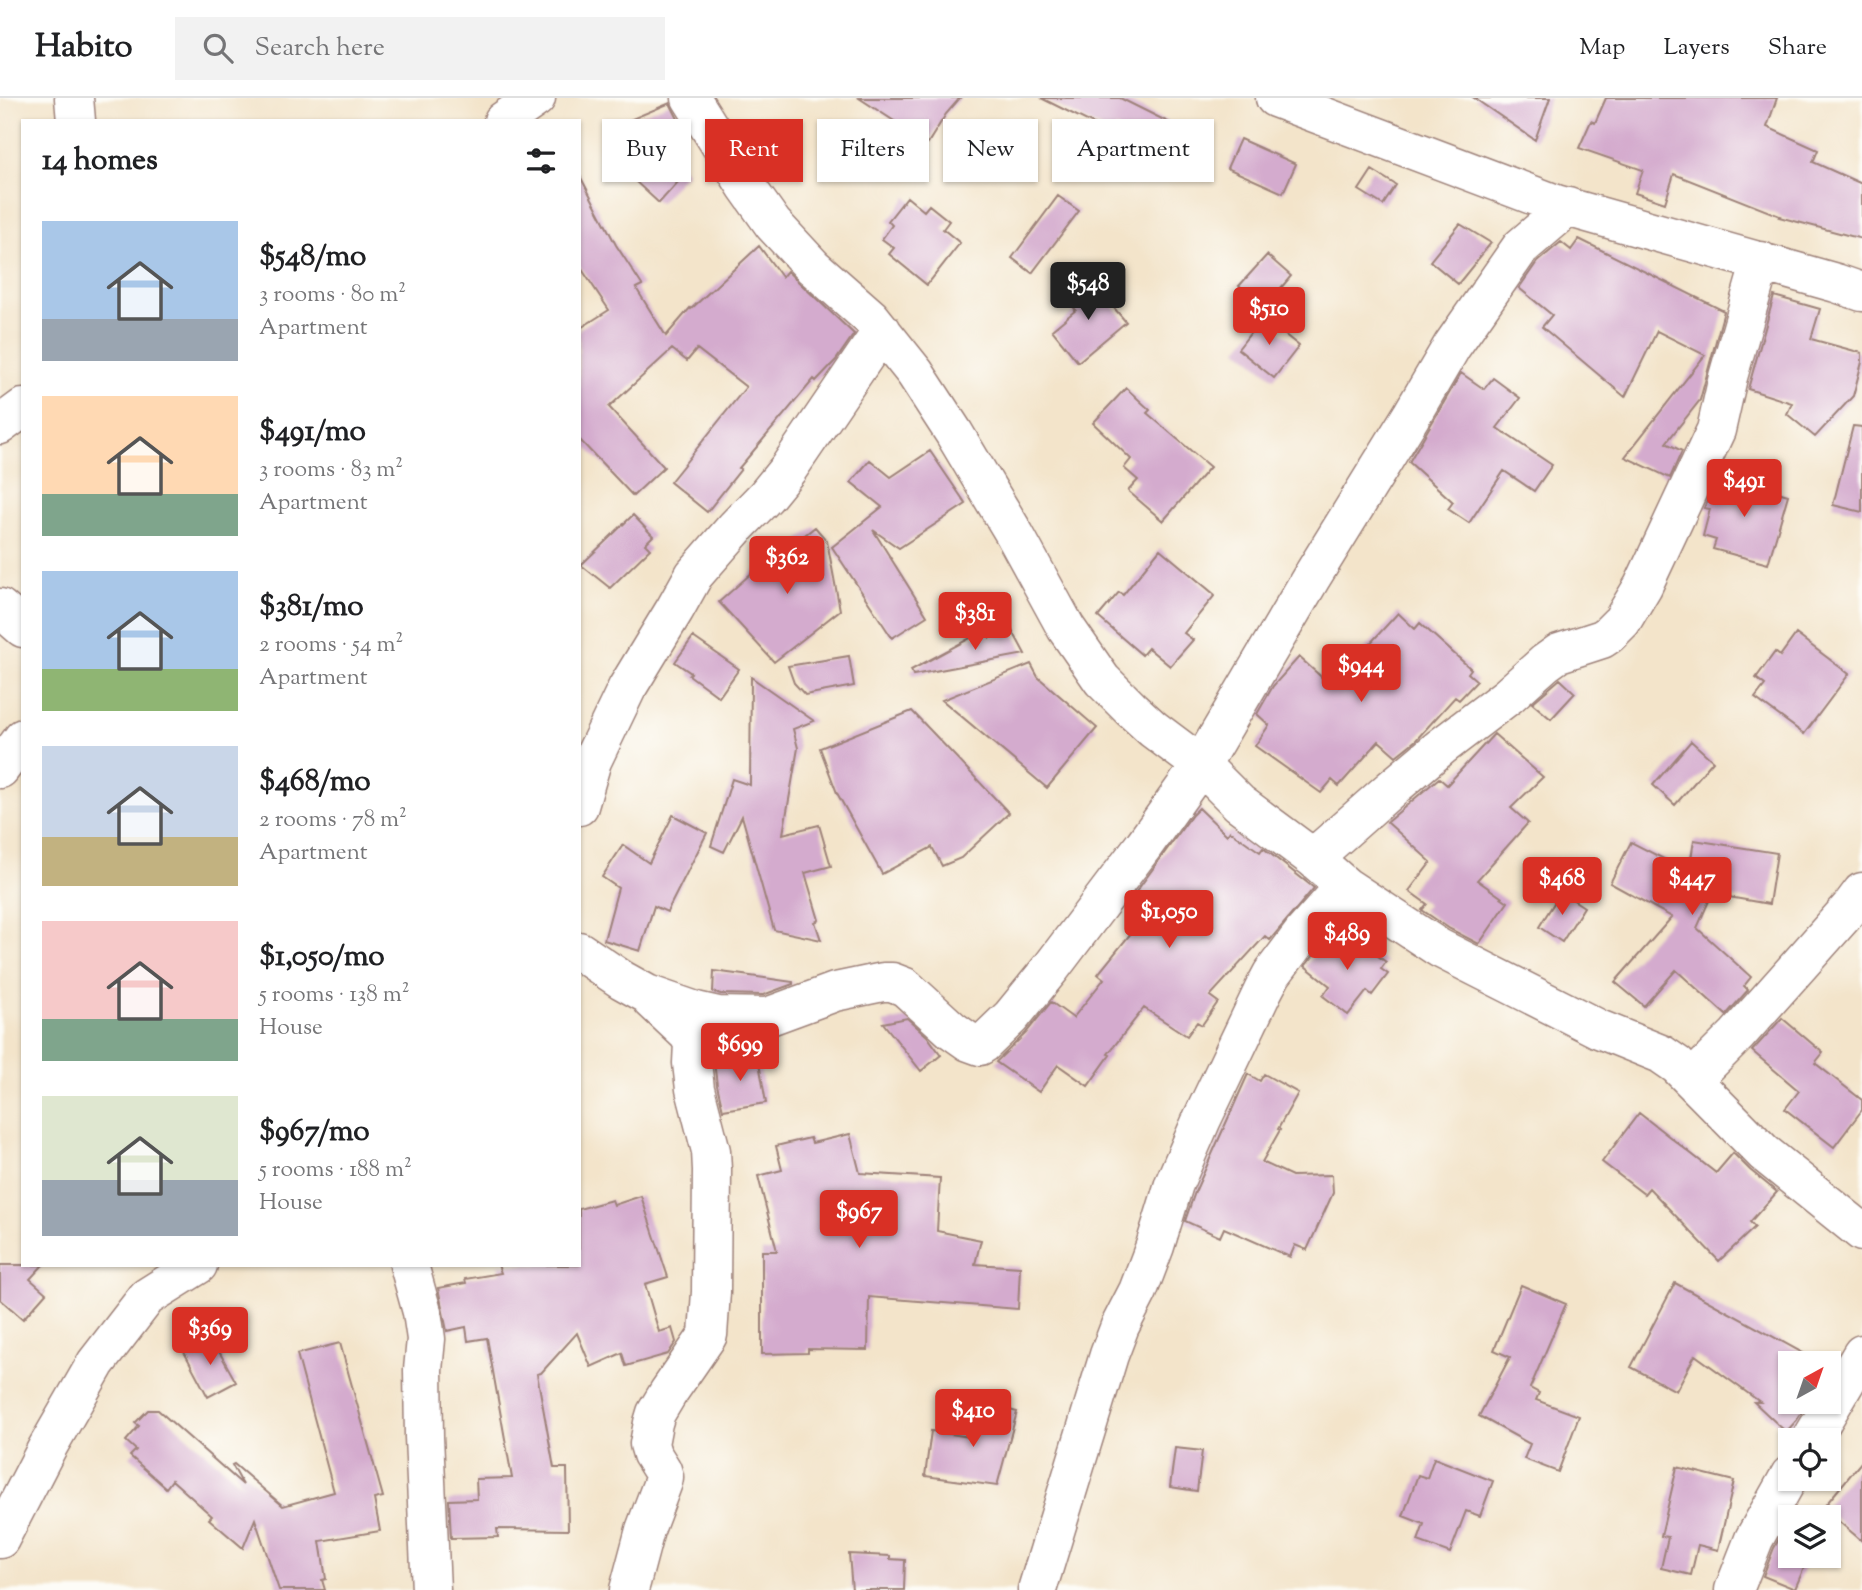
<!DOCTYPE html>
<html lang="en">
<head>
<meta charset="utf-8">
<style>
  :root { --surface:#fff; --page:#f2f2f2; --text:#202124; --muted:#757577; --line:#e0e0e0; --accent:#d93025 }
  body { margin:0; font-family:"Sorts Mill Goudy",serif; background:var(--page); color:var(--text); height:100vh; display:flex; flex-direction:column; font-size:26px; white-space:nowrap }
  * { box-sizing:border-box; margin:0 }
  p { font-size:23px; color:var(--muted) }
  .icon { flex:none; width:38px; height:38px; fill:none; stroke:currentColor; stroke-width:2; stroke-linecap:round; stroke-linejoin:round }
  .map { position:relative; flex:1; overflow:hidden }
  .sheet { position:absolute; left:21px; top:21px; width:560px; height:1148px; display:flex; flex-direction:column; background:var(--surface); border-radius:0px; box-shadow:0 2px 5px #0004 }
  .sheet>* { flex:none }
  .guide { position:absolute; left:602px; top:21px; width:665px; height:63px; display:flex; gap:14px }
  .needle { width:46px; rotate:40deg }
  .controls { position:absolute; left:1778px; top:1253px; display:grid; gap:14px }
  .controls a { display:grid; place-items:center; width:63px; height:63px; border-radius:0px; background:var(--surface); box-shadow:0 2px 5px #0004; font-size:35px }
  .price { position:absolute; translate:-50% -60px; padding:0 16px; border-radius:7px; background:var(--accent); color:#fff; font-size:23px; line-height:46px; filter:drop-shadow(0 2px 4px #0008) }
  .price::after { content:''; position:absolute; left:50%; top:42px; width:21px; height:16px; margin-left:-10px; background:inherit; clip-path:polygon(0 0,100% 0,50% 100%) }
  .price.active { background:#222; color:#fff }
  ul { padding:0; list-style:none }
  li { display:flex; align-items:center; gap:21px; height:175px; padding:0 21px }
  li span { display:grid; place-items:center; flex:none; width:196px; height:140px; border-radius:0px; color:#555 }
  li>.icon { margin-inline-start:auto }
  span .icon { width:84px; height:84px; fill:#fffc; stroke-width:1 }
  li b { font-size:30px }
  h2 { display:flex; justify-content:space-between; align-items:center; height:84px; padding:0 21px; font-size:30px }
  .pill { padding:0 24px; border-radius:0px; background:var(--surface); box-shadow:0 2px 5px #0004; font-size:24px; line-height:63px }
  .pill.active { background:var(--accent); color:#fff }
  header { display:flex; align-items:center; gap:42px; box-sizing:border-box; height:98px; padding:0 35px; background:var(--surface); border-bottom:2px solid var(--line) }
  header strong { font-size:33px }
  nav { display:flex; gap:38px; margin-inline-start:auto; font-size:24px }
  .search { width:490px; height:63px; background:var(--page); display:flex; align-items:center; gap:18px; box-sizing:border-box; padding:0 24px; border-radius:0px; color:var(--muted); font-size:26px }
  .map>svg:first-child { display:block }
  .building { fill:#d4abce }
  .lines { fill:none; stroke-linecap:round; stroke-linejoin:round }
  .minor-casing { stroke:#9e827a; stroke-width:41 }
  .minor { stroke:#fff; stroke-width:38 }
</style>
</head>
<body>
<header>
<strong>Habito</strong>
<div class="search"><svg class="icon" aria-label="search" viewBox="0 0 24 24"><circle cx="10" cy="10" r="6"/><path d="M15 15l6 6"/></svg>Search here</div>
<nav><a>Map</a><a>Layers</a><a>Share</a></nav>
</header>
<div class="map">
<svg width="1862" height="1492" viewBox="0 0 1862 1492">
  <rect width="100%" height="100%" fill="#fdfcf7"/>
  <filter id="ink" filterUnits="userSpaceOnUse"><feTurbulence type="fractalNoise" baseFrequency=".0143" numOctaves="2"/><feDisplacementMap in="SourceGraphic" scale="14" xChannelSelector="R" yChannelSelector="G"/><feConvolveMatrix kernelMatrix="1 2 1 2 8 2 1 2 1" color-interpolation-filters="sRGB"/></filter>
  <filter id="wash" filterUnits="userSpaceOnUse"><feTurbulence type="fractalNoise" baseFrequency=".00686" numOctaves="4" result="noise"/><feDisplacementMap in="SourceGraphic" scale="28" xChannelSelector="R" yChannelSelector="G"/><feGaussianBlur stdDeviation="1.57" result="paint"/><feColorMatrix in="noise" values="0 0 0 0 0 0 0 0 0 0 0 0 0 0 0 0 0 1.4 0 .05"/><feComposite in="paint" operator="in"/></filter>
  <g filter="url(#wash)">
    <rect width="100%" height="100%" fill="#f3e4ca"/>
    <g id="blocks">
      <path class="building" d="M859,0h101l-14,16 -18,29z
        M1041,0h79l52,26 -18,27 -38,-24 -3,7z
        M1474,0h76l-15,42z
        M1606,0h171l-10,29 51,23 -5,12 49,22v55l-83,-22 1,-1 -106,-42 -9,29 -30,-10 8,-23 -64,-22 12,-27 4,2z
        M670,5l9,18 -23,23 31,28 -28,31 -24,-22 -22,-54z
        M1240,41l56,25 -13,29 -56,-25z
        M1372,72l24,15 -13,20 -24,-15z
        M579,76l37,71 26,40 -6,3 30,48 24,-28 1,1 68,-63 23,31 5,-6 67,63 -18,26 -20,21 -2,-2 -75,89 2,1 -34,43 -37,-30 76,-95 -49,-38 -10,12 -15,-12 -63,58 55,60 -31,29 -54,-57v-110l30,-19 -30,-45z
        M1058,98l21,15 -47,62 -20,-15z
        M907,99l17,14 5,-6 20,16 -6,8 17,14 -33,42 -38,-31 5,-6 -12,-9 10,-14 -4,-4z
        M1460,126l31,19 -33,41 -28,-23z
        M1579,141l145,72 -24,89 -34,43 16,8 -12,27 -45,-21 80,-102 -48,-24 -32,66 -83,-70 10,-12 -33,-27 18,-26 24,-20 10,8z
        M1267,157l24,21 -27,32 -25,-22z
        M1091,183l35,41 -48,40 -26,-32 24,-20 -8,-9z
        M1774,198l46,13 -9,30 51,14v9l-9,34 -38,41 -28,-23 5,-11 -44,-14z
        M1263,219l36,29 -25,32 -36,-29z
        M1461,275l23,16 9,-11 27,20 -23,30 55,37 -18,26 -30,-20 -35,52 -21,-14 5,-7 -44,-40z
        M1126,290l24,22 -3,3 63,54 -47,54 -35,-30 10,-11 -14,-12 7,-9 -38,-36z
        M1853,328l9,1v85l-29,-7z
        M930,353l36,53 -67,44 -26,-18 54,86 -35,22 -60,-91 50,-40 -31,-25 19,-22 21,17z
        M1719,377l69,20 -20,69 -55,-15 3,-9 -13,-4 7,-27 -6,-1z
        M633,417l20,21 -8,8 5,5 -40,39 -29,-23z
        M815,429l12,14 13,69 -66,52 -55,-60 45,-40 3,3z
        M1160,451l55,46 -31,38 9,7 -23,26 -22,-18 -6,7 -44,-38 21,-25 4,3z
        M1398,515l17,16 5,-6 51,46 -3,4 9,8 -18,19 -4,-3 -39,43 -20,16 -17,-15 -40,45 -7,-6 -11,13 -66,-47 14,-21 -12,-11 16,-28 26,-29 28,25 22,-26 5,5z
        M1010,528l15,28 -112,21 -2,-5 74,-40 5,8z
        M1796,536l53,40 -45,60 -49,-36 10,-13 -9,-7 19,-26 5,4z
        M693,539l46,32 -20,28 -30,-22 2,-2 -16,-11z
        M849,558l5,30 -49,9 -11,-12 -6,-17z
        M1031,566l7,13 59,51 -50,60 -105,-88z
        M751,579l63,44 -21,8 5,19 -15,86 36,-9 12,41 -26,7 14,47 -4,2 6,18 -47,-10 -32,-114 -18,36 -13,-6 21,-67 18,6z
        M1560,581l15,14 -24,26 -19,-16z
        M912,613l97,102 -48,45 -19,8 -10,-19 -50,27 -45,-81 -17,-45z
        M1494,636l49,43 -32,31 17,15 -51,57 31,22 -29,42 -29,-15 -28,-19 5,-6 -18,-13 22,-29 -44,-40 52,-44 8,7z
        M1691,643l22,20 -38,44 -22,-20z
        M1199,710l28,27 3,-4 30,21 3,-4 51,40 -44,52 -5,-4 -55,60 8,6 -16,23 -5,-3 -10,14 -43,-28 -36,46 2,1 -22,31 -30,-21 -19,27 -43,-30 30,-29 25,-31 22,16 31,-39 -6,-5 46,-57 -16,-14 64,-88z
        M673,717l34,18 -40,79 -13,-6 -14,45 -36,-11 14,-52 -16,-11 21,-32 26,18z
        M1694,742l83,13 -8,51 -57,-10 -15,34 54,49 -7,9 4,4 -22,25 -50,-45 -32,36 -29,-24 57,-65 -62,-34 21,-41 58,30z
        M1561,794l23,15 -22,35 -23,-15z
        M1332,835l17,13 6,-7 31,23 -5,7 7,5 -16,21 -5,-4 -19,24 -25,-19 7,-10 -25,-20z
        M714,873l79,11v2l-30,11 -42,-1 -8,-2z
        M907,920l20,18 14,19 -20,16 -38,-48z
        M1782,920l41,35 -8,10 47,37v10l-28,37 -49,-38 14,-18 -47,-40z
        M758,959l8,46 -43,7 -6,-25 -3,-23z
        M1248,976l12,7 4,-7 34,19 -20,36 2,1 -18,32 30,14 40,-1 1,18 -26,57 -12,-5 -5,12 -66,-29 -4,9 -35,-16 10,-29z
        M1639,1015l77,60 17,-20 17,17 27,22 -27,30 5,5 -36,34 -70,-73 -5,6 -42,-32z
        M850,1036l10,39 80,5 -3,53 44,9 -6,24 45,3 -2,42 -149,-12 -1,53 -60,-1v4l-46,1v-103h15l-19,-75 24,-6 -6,-24 34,-8 2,5z
        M641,1098l27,81 -23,7 14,48 13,-4 4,14 -8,12 -42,12 -4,-13 -31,14 -14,-34 -36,40 -4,1 17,94h13l1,62 -71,-1 1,8 -47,1 -2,-38 28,-1 -1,-20 36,-1 -25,-140 -19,3 -2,-14 -19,4 -9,-43 28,-5 -1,-4 36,-6 -3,-8h81v-56l33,-9 2,5z
        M0,1167h43l-13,14 16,14 -23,26 -23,-20z
        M1675,1185l128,70 -8,10h-5v39h18l-11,18 -11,12 -32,-30h6l-65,-47 -19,36 -45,-24z
        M1521,1187l45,19 -36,84 9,5 -3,7 43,16 -21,56 -34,-13 6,-15 -51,-28 31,-59 -16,-7z
        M211,1239l25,45 -28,15 -24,-45z
        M340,1245l43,154 -9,2 6,32 -60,10 6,38 -4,1 3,10h-46l-24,-71 -12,29 -34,-29 3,-3 -40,-36 -6,8 -36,-32 6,-6 -10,-9 13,-15 -4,-3 13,-13h10l85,75 -11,-20 2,-1 49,42 51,-14 -37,-138z
        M979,1304l38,10 -20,74 -72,-10 6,-45 39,6z
        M1175,1350l27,3 -5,40 -27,-4z
        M1434,1360l59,23 -13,35 -14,-5 -16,42 -32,-12 6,-17 -21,-8 15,-41 9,3z
        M1862,1363v80l-39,-33z
        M1677,1369l57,14 -16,69 -20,-5 -7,30 -30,-7 7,-31 -7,-1z
        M1790,1421v37h19l-14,33 -32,-13 11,-28z
        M849,1456l41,2v3l15,1 -1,30h-52z"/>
    </g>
  </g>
  <g filter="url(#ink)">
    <use href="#blocks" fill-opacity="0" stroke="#9e827a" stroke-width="2"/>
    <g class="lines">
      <defs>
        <path id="minor" d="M74,0l2,23
          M691,0l55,88 27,38 40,43 58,51 44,55 39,60 61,102 51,93 36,52 28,28 23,21 48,36 38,38 74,55 32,28 94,62 160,81 62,25 16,11 87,88 98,79
          M1275,0l281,106 280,79 26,9
          M503,23l33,-23
          M0,327l23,-17
          M0,510l23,20
          M0,671l23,-31
          M579,708l13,-45 35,-73 48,-79 19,-34 41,-47 31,-32 22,-27 94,-138
          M1313,760l78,-69 50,-42 67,-51 37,-33 14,-10 43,-14 6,-4 14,-14 21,-35 73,-156 12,-53 33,-116
          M579,853l43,29 25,14 49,17 22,5 49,1 68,-25 48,-10h9l13,5 47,43 17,12 11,4 3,-2 28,-27 40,-49 93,-123 57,-80 110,-187 100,-162 41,-70 69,-99 47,-40
          M1692,982l45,-45 113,-127 12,-16
          M409,1167l13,47 4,27 -3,31 1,67 7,153
          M1811,1342l51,-86
          M0,1441l47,-91 49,-85 51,-66 51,-32
          M629,1492l16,-60 18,-48 1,-5 -2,-7 -10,-16 -3,-10 4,-21 3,-10 12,-20 40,-58 3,-43 1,-122 -1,-19 -16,-62 -3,-26 1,-20 -5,-9 -36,-34
          M1037,1492l72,-235 11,-29 18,-35 17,-45 19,-62 28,-65 62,-130 8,-15 31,-41 42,-47
          M1734,1492l20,-51 36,-64"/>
      </defs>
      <use href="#minor" class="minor-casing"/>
      <use href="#minor" class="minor"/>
    </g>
  </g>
</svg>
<div class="controls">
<a><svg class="needle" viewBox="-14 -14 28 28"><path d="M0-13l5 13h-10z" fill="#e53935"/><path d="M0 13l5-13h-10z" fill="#757577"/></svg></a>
<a><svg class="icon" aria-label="locate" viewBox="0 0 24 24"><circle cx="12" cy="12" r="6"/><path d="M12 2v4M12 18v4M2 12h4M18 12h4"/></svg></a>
<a><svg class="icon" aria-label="layers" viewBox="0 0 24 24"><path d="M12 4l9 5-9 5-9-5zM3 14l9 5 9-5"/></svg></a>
</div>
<b class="price active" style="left:1088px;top:224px">$548</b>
<b class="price" style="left:1269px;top:249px">$510</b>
<b class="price" style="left:1744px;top:421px">$491</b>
<b class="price" style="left:787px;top:498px">$362</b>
<b class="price" style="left:975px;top:554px">$381</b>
<b class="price" style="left:1361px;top:606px">$944</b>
<b class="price" style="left:1562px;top:819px">$468</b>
<b class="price" style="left:1692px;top:819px">$447</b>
<b class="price" style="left:1169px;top:852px">$1,050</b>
<b class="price" style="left:1347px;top:874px">$489</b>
<b class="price" style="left:740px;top:985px">$699</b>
<b class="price" style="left:859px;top:1152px">$967</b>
<b class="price" style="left:210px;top:1269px">$369</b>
<b class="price" style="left:973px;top:1351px">$410</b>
<div class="guide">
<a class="pill">Buy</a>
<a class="pill active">Rent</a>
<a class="pill">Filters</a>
<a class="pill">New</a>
<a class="pill">Apartment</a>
</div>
<section class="sheet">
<h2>14 homes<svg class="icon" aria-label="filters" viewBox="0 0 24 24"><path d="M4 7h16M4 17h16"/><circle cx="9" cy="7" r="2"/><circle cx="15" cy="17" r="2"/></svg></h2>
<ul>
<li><span style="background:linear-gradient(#a9c7e8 70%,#9aa5b1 0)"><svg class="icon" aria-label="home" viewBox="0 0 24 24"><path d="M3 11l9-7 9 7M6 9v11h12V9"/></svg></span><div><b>$548/mo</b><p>3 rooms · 80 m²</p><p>Apartment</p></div></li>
<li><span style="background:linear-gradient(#ffd9b3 70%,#7fa58c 0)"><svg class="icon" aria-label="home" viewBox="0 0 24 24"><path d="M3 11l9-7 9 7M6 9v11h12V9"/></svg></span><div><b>$491/mo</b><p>3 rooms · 83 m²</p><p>Apartment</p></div></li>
<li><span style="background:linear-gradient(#a9c7e8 70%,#8fb573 0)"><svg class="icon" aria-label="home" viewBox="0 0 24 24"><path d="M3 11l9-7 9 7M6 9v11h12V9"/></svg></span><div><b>$381/mo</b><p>2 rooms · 54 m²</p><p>Apartment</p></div></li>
<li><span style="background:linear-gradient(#c9d6e8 65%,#c2b280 0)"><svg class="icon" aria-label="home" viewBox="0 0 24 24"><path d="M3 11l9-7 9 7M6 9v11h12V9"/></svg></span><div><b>$468/mo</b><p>2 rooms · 78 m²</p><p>Apartment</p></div></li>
<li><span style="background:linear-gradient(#f6c9c9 70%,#7fa58c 0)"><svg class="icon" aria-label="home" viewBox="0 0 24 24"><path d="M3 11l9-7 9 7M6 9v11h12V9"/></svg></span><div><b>$1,050/mo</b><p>5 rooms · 138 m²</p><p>House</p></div></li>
<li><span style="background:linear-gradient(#dfe7d0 60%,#9aa5b1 0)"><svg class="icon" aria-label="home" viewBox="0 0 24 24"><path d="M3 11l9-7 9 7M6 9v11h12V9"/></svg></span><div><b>$967/mo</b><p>5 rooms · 188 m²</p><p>House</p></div></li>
</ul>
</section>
</div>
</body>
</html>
